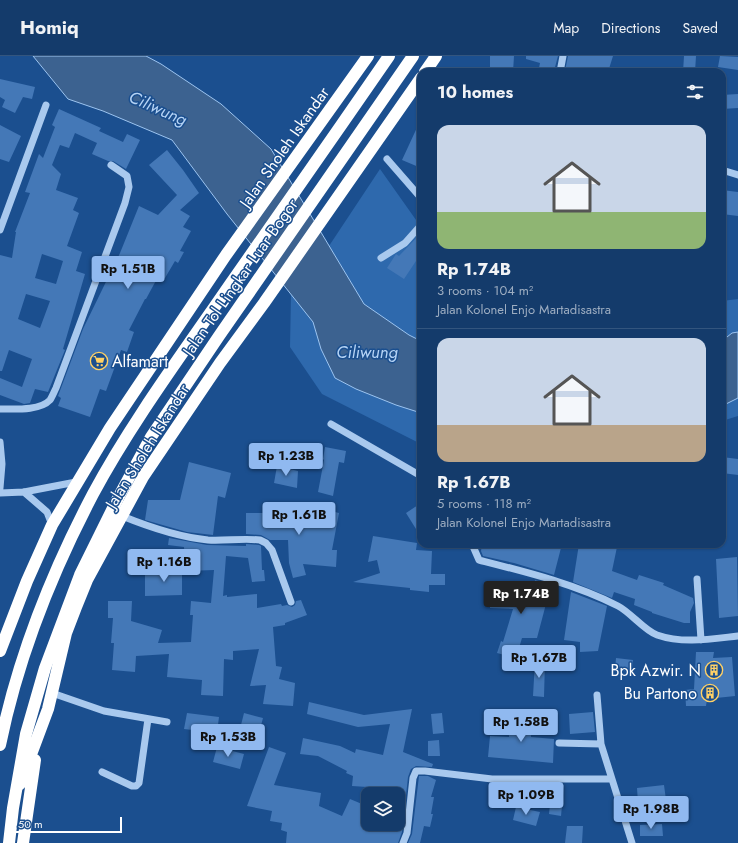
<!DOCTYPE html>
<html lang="en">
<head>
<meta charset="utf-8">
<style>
  :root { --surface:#143b6b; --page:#1d4271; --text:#f1f3f6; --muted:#9dadc1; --line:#33557e; --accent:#90b9f0 }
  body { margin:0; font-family:Jost,sans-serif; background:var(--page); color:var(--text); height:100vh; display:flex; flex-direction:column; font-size:15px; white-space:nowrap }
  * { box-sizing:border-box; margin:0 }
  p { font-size:13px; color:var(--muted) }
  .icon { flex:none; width:22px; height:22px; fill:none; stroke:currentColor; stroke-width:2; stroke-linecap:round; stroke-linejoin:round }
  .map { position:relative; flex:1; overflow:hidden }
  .side { position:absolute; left:417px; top:12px; width:309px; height:480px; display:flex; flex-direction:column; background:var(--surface); border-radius:12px; box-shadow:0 1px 3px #0004,0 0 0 1px var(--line) }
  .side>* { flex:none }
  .buttons { position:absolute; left:361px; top:731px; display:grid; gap:8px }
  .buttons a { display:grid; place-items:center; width:44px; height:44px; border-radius:8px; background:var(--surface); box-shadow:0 1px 3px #0004,0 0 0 1px var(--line); font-size:20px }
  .scale { position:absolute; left:12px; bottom:10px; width:110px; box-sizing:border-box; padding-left:4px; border:2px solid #fff; border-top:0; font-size:11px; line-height:14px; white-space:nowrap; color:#fff; -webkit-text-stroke:3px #1b4f8f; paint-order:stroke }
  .price { position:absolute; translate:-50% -34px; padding:0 9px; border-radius:4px; background:var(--accent); color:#111; font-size:13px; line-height:26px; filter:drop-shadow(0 1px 2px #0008) }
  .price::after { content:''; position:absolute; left:50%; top:24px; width:12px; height:9px; margin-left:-6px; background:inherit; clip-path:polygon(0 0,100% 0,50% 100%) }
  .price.current { background:#222; color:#fff }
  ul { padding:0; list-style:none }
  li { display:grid; align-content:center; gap:8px; height:212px; padding:0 20px }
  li+li { border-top:1px solid var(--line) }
  li span { display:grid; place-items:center; height:124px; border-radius:12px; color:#555 }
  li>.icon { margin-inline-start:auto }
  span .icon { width:72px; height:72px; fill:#fffc; stroke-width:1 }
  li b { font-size:17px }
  h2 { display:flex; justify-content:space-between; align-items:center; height:48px; padding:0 20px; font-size:17px }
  header { display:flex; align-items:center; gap:24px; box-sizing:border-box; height:56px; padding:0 20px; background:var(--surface); border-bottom:1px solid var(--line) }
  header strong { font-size:19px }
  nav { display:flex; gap:22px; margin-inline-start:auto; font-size:14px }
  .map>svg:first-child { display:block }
  .green { fill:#2e69ad }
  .water { fill:#3c6290; stroke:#9cc4f0 }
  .building { fill:#4478b7; fill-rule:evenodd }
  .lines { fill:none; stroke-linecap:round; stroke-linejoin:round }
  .minor { stroke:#a9c9ee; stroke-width:7 }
  .highway { stroke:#fff; stroke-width:12 }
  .highway-bridge { stroke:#fff; stroke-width:12 }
  .labels { text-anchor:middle; stroke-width:3; stroke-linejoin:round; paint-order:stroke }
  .street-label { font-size:16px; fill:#fff; stroke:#1b4f8f }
  .poi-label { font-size:16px; fill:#fff; stroke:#1b4f8f; text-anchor:end }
  .water-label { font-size:17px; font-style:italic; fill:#b5d3f5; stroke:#1b4f8f }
</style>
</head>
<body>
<header>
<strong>Homiq</strong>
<nav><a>Map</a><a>Directions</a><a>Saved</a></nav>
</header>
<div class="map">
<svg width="738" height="787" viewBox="0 0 738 787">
  <rect width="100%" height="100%" fill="#1b4f8f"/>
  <path class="green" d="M380,113l41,58v217l-99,-50 -32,-47 1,-52 38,-49z
    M738,243v117l-16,5v-120z"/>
  <path class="water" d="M33,0h113l15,8 60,40 50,45 93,155 45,31 12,6v72l-25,-8 -40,-16 -21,-11 -14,-29 -8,-27 -86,-108 -55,-74 -69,-29 -35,-12z
    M738,276v66l-16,8v-65l10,-8z"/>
  <path class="building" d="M490,0h24l-1,16h-23z
    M526,0h32l-4,15 -15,-3 1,-5 -14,-4z
    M568,0h45l-5,16h-39l-4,-1z
    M684,0h12l-1,16h-12z
    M720,0l18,1v13l-20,-3z
    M0,23l35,8 -3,12 -9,-2 -8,16 -13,-6 3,-7 -5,-3z
    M738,38v14l-16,1v-14z
    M59,53l42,19 -2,3 24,11 4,-8 13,6 -14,29 -13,-8h-5l-16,-7 5,-11 -22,-10 -6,15 -9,-3 -8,20 9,9 -5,16 22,8 -5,12 6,3 -12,33 15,6 -6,19 9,3 -22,75 2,1 -17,42 -13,-3 -5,14 -6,1 -24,-9v-17l22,9 10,-28 -23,-9 -7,21h-2v-116l12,3 4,-26h-1l15,-39 -5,-1 14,-38 4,4 12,-31 -3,-2zM42,198l21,7 -7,23 -21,-6zM26,238l24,7 -10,27 -22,-9z
    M421,63v49l-19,-8z
    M0,69l21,11 -12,26 -9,-3z
    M167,94l16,20 16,23 -19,17 10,6 -7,11 8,4 -11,20 4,1 -6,11 -3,-2 -10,17 -6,-3 -13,24h-1l-16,31 5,2 -7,20 -6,-2 -15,41 -6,-2 -10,28 -32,-11 3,-8 -3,-2 25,-67 37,-76 19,-47 19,9 19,-20 -28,-30z
    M722,134l16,2v24l-16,-2z
    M421,177v32l-5,-4 -12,18 -17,-11 9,-14 3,2z
    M325,391l21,4 -2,12 -5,-1 -6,34 -15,-4 6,-32 -1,-1z
    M722,401l16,2v16l-16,-2z
    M189,406l42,11 -6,25 -7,-2 -5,39 -26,-3 -42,-12 3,-20h32z
    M277,410l21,5 -1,17 -23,-5z
    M265,447h15v18l34,3 4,-21 14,1 -1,7 8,2 -7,37h5l-1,17 -33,-3 3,11 -13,3 -4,-15 -1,-23h-18l-9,-5 -15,-1v-21h19z
    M421,447v34l-15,-24z
    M373,480l44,7 -1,7 16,1 -1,23h14v11h-16v7l-19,-2v-2l-57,-6 27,-9 -3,-13 -9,2z
    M169,482l38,7 39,1v-2l13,1 2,1 1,24h2l1,11 -13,1 -4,-24 -22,-2 -3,40 4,-1v2l30,-3v14l24,-4 1,2 5,-1 5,2 3,-2 1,-4 5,-1 6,15 -22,8v2l-12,2 3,39 6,1 -3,12 16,4 -2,23 -30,-2 3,-19 -16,1 9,-37 -26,2v9l-9,-1 -1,37 -22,-1 1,-15 -35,-3 2,-23 -33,2 -1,16 -23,-2 2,-27h-3l2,-25h-5v-17h24l-1,20 31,9 -4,13 33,-1 2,-27h-3l1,-14 20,2 3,-33 -29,1 -1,-24 -16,-2z
    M482,488h80l-8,31 -40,-12 -31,-7 -2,-5z
    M579,488h23l15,3 -5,24 25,9 2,-5 25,8 -1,2 30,13 1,5 -4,9v11h-6l-32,-10v-1l-18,-7 1,-6 -21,-7 -2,6 -39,-16z
    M737,501l1,59 -19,2 -3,-59z
    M182,514v25l-37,1v-25z
    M535,524l16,5 -14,53h-15l-6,20 -19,-5 4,-12 2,1 10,-33 -23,-1v-17l42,3z
    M571,536l36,14 -9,45 -18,1v-10l-16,-2z
    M696,596h18l-1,6 19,-1 3,39 -28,3 -1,7h-20l-1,-16 9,-1z
    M616,602l17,2 -1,12 -17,-2z
    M535,605h10l-1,36 -11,-1z
    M309,646l55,13 48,-6 -9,43 30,12 -1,3 -16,-1 -5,3 -3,8 -6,55 -4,11h-112l1,-11 -6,-2 1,-7 -12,-2 2,-10 -25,-5 22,-59 17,6 -12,32 47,8 -2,13 23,10 8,-17 12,5 -1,3 7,2v15h30v-35l-46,-3 1,-10 -7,-3 1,-2 -29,-15 -18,-2 3,-16 37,8 15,7 1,-4 27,6 7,-31 -32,3 -51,-13z
    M593,656l2,20 -25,2 -1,-20z
    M187,657l32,4 -2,16 -33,-4z
    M244,657l19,5 -4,15 -19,-4z
    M442,657l2,20 -11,1 -2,-20z
    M508,658h22l1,23 23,2 -1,24 -65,-6 2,-21 19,1z
    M439,684l1,16h-12v-15z
    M217,691l27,7 -4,15 -27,-7z
    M419,720h9l8,4 -5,17h3l-3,17h2l-3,13 -6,-1 -4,17h-12l4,-9z
    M552,728l12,1 -3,31 -12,-2z
    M664,729l2,15 -28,3 -1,-15z
    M516,751l24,5 -4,14 -23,-6z
    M662,768l1,12h-23v-11z
    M567,770h16l-1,17h-17z"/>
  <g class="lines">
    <path class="minor" d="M560,16l3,-16
      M387,103l34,39
      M722,114l16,5
      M0,174l46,-125
      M381,202l24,-15 16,-18
      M0,353c14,0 40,2 50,-9 2,-3 4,-8 6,-12l69,-185 4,-16 -2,-11 -16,-11
      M331,368l90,52
      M0,386l2,22 -2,24
      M24,436l23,20 5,13
      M0,437l24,-1 52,-10
      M122,460c27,11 56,21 86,24 17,1 35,-2 52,0l6,3 6,7 19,52
      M472,488l7,16c47,12 96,24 139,46 12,6 27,25 39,29 26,9 54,4 81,1
      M697,523l4,61
      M52,637l52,18 63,11
      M597,639l4,49 31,99
      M559,687l42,1
      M102,716l30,14h4l3,-3 9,-64
      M403,787l4,-10 6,-55 3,-7h9l67,8h119"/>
    <path class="highway" d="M425,16l11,-16
      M0,595l27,-70 25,-56 58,-97 116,-173 142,-199
      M0,689c18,-88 51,-171 93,-251 38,-71 90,-141 136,-208 53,-76 107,-153 160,-230
      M20,728l28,-75 18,-76 10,-26 11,-27 56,-103 77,-114 44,-60 157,-225
      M23,787l12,-83"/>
    <path class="highway-bridge" d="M9,787l4,-35 13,-74 19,-66 35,-93 38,-77 33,-61 68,-101 194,-280"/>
  </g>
  <defs>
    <symbol id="supermarket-ring" viewBox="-11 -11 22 22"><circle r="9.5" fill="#1b4f8f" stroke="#ffd166" stroke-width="1.5"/><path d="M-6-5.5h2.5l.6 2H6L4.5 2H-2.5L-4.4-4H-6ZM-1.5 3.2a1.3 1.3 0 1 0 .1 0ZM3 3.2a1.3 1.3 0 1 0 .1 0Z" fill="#ffd166"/></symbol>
    <symbol id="building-ring" viewBox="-11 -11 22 22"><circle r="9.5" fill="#1b4f8f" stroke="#ffd166" stroke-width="1.5"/><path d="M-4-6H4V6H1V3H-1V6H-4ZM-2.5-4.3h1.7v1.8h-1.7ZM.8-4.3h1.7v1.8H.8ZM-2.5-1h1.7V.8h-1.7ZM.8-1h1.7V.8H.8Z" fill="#ffd166"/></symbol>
  </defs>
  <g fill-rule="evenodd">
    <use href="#supermarket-ring" x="89" y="295" width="20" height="20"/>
    <use href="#building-ring" x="704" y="604" width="20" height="20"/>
    <use href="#building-ring" x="700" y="627" width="20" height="20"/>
  </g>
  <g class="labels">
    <g class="street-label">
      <text transform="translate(284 91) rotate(-55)" y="6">Jalan Sholeh Iskandar</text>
      <text transform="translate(240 221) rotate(-55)" y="6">Jalan Tol Lingkar Luar Bogor</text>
      <text transform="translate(147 390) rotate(-58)" y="6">Jalan Sholeh Iskandar</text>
    </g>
    <g class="poi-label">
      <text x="112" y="311" text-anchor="start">Alfamart</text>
      <text x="701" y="620">Bpk Azwir. N</text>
      <text x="697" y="643">Bu Partono</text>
    </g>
    <g class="water-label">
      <text transform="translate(158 52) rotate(24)" y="6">Ciliwung</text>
      <text x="367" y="302">Ciliwung</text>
    </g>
  </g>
</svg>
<div class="buttons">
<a><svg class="icon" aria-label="layers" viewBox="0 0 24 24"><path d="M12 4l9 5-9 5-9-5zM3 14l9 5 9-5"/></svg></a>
</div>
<div class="scale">50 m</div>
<b class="price" style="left:128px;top:234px">Rp 1.51B</b>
<b class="price" style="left:286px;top:421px">Rp 1.23B</b>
<b class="price" style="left:299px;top:480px">Rp 1.61B</b>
<b class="price" style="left:164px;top:527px">Rp 1.16B</b>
<b class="price current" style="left:521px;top:559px">Rp 1.74B</b>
<b class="price" style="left:539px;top:623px">Rp 1.67B</b>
<b class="price" style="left:521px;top:687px">Rp 1.58B</b>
<b class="price" style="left:228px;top:702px">Rp 1.53B</b>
<b class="price" style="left:526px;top:760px">Rp 1.09B</b>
<b class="price" style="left:651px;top:774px">Rp 1.98B</b>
<section class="side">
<h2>10 homes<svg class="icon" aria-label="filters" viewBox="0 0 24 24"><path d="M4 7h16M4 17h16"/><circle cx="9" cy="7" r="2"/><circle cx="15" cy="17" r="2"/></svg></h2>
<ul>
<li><span style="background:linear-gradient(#c9d6e8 70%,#8fb573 0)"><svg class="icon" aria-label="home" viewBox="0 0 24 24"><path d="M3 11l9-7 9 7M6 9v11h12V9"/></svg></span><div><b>Rp 1.74B</b><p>3 rooms · 104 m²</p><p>Jalan Kolonel Enjo Martadisastra</p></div></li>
<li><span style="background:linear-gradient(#c9d6e8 70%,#b9a48a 0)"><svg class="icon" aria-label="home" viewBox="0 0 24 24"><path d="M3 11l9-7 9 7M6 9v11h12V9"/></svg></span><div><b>Rp 1.67B</b><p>5 rooms · 118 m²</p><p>Jalan Kolonel Enjo Martadisastra</p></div></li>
</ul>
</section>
</div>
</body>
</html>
